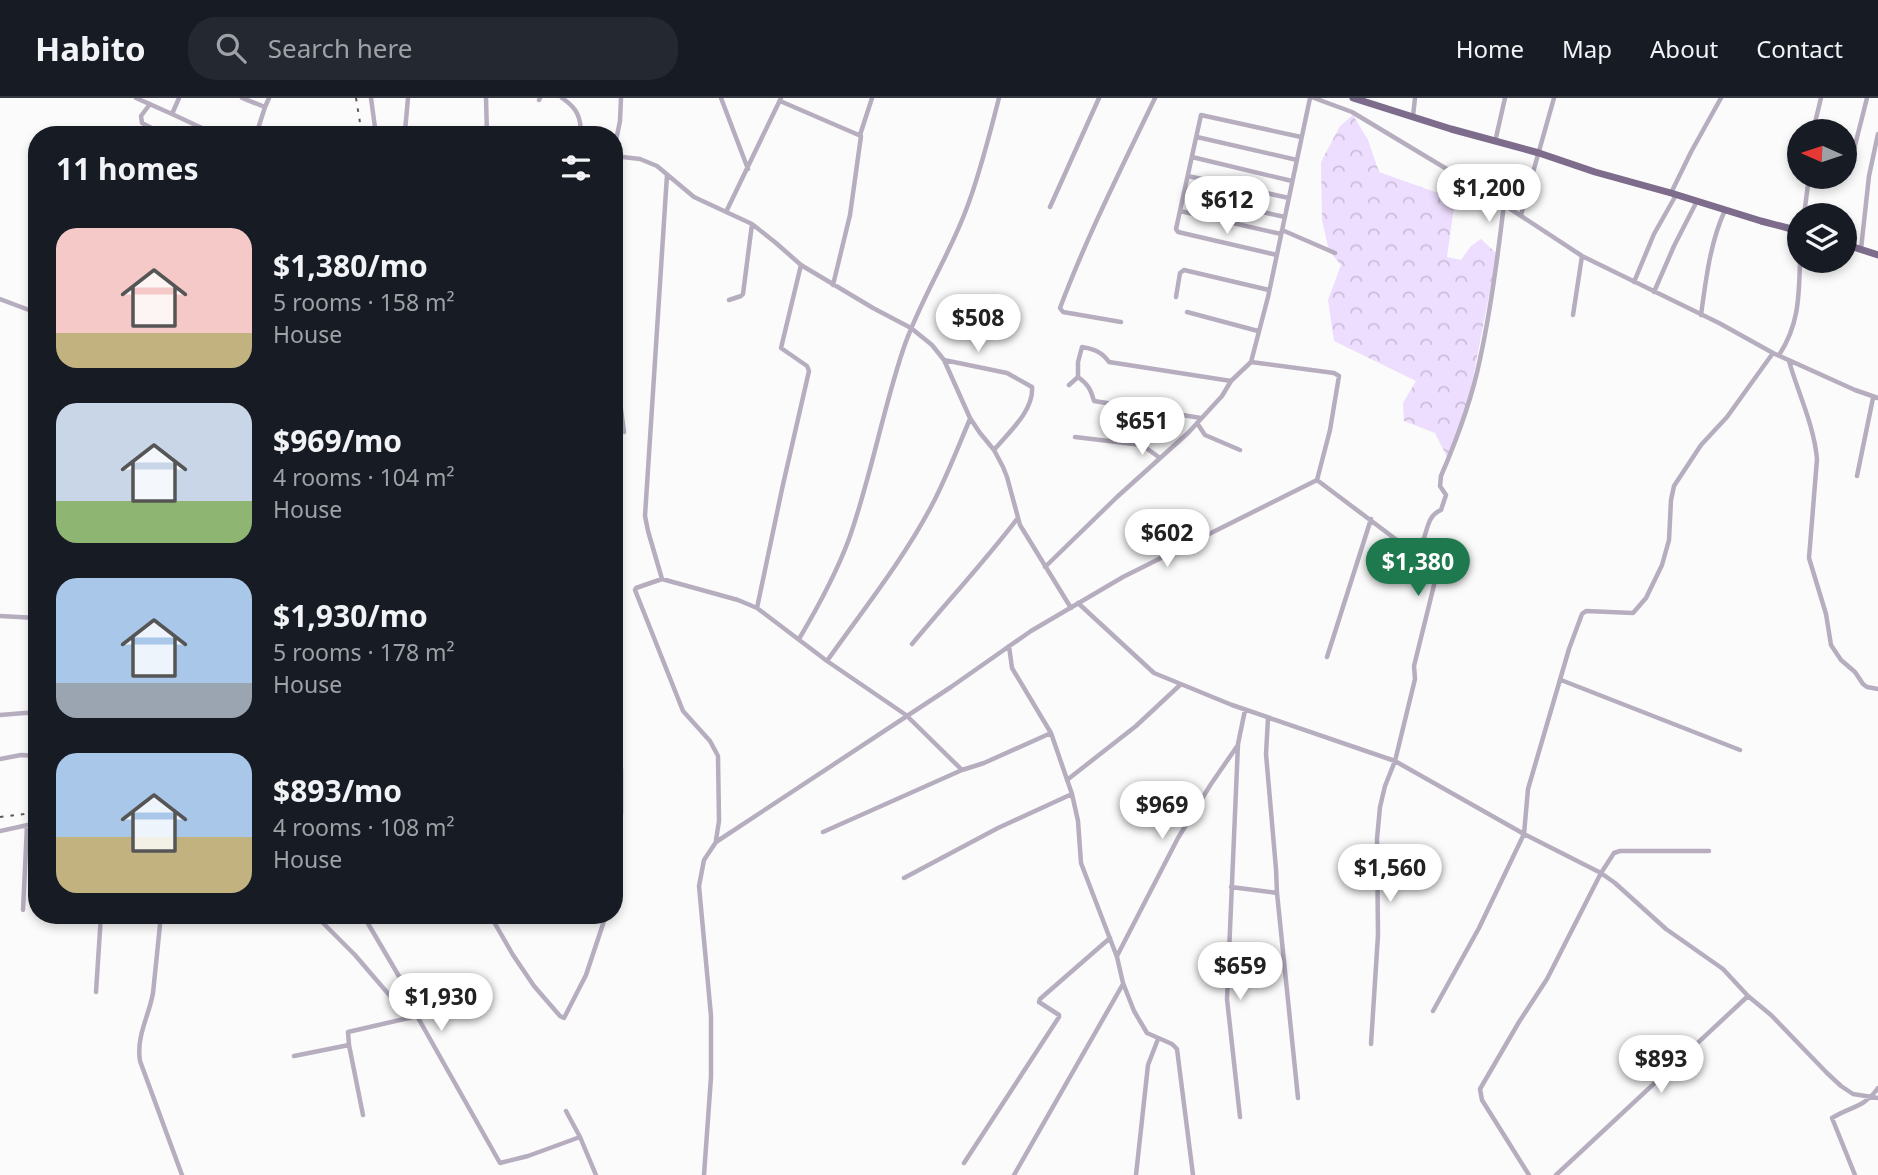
<!DOCTYPE html>
<html lang="en">
<head>
<meta charset="utf-8">
<style>
  :root { --surface:#171b24; --page:#242831; --text:#f1f3f6; --muted:#9ea1a6; --line:#363941; --accent:#1e794f }
  body { margin:0; font-family:"Noto Sans",sans-serif; background:var(--page); color:var(--text); height:100vh; display:flex; flex-direction:column; font-size:26px; white-space:nowrap }
  * { box-sizing:border-box; margin:0 }
  p { font-size:23px; color:var(--muted) }
  .icon { flex:none; width:38px; height:38px; fill:none; stroke:currentColor; stroke-width:2; stroke-linecap:round; stroke-linejoin:round }
  .map { position:relative; flex:1; overflow:hidden }
  .side { position:absolute; left:28px; top:28px; width:595px; height:798px; display:flex; flex-direction:column; background:var(--surface); border-radius:28px; box-shadow:0 4px 10px #0003 }
  .side>* { flex:none }
  .needle { width:46px; rotate:273deg }
  .controls { position:absolute; left:1787px; top:21px; display:grid; gap:14px }
  .controls a { display:grid; place-items:center; width:70px; height:70px; border-radius:50%; background:var(--surface); box-shadow:0 4px 10px #0003; font-size:35px }
  .price { position:absolute; translate:-50% -60px; padding:0 16px; border-radius:24px; background:#fff; color:#222; font-size:23px; line-height:46px; filter:drop-shadow(0 2px 4px #0008) }
  .price::after { content:''; position:absolute; left:50%; top:42px; width:21px; height:16px; margin-left:-10px; background:inherit; clip-path:polygon(0 0,100% 0,50% 100%) }
  .price.selected { background:var(--accent); color:#fff }
  ul { padding:0; list-style:none }
  li { display:flex; align-items:center; gap:21px; height:175px; padding:0 28px }
  li span { display:grid; place-items:center; flex:none; width:196px; height:140px; border-radius:21px; color:#555 }
  li>.icon { margin-inline-start:auto }
  span .icon { width:84px; height:84px; fill:#fffc; stroke-width:1 }
  li b { font-size:30px }
  h2 { display:flex; justify-content:space-between; align-items:center; height:84px; padding:0 28px; font-size:30px }
  header { display:flex; align-items:center; gap:42px; box-sizing:border-box; height:98px; padding:0 35px; background:var(--surface); border-bottom:2px solid var(--line) }
  header strong { font-size:33px }
  nav { display:flex; gap:38px; margin-inline-start:auto; font-size:24px }
  .search { width:490px; height:63px; background:var(--page); display:flex; align-items:center; gap:18px; box-sizing:border-box; padding:0 24px; border-radius:28px; color:var(--muted); font-size:26px }
  .map>svg:first-child { display:block }
  .forest { fill:url(#forest-crowns) }
  .lines { fill:none; stroke-linecap:round; stroke-linejoin:round }
  .minor { stroke:#b6adbf; stroke-width:4.5 }
  .primary { stroke:#7d6c8c; stroke-width:7 }
  .rail { stroke:#5c5661; stroke-width:2; stroke-dasharray:3.5 7; stroke-linecap:butt }
</style>
</head>
<body>
<header>
<strong>Habito</strong>
<div class="search"><svg class="icon" aria-label="search" viewBox="0 0 24 24"><circle cx="10" cy="10" r="6"/><path d="M15 15l6 6"/></svg>Search here</div>
<nav><a>Home</a><a>Map</a><a>About</a><a>Contact</a></nav>
</header>
<div class="map">
<svg width="1878" height="1077" viewBox="0 0 1878 1077">
  <defs>
    <pattern id="forest-crowns" width="20" height="18" patternUnits="userSpaceOnUse" patternTransform="scale(1.75)"><rect width="20" height="18" fill="#edddfe"/><path d="M2 6a3 3 0 1 1 6 0M12 15a3 3 0 1 1 6 0" fill="none" stroke="#ccbedb"/></pattern>
  </defs>
  <rect width="100%" height="100%" fill="#fbfbfb"/>
  <path class="forest" d="M1353,17l15,25 11,32 76,27 -8,58 14,3 10,-14 10,-7 16,15 -27,139 -22,66 -13,-26 -31,-12 -1,-18 13,-22 -82,-40 -6,-41 13,-35 -12,-14 -7,-31 -1,-58 19,-36z"/>
  <g class="lines">
    <path class="minor" d="M136,0l36,16 7,-16
      M242,0l23,9 -9,28
      M371,0l5,37
      M486,0l1,37
      M562,0c15,10 19,19 19,37
      M721,0l27,71
      M1314,0l38,14 128,77 102,67 137,67 54,30 82,37 23,8
      M539,2l1,-2
      M780,3l81,35 -11,79 -17,70
      M150,6l-9,12 1,7 23,12
      M265,9l4,-9
      M172,16l45,21
      M1413,18l2,-18
      M376,31l70,6
      M405,33l3,-33
      M1813,33l8,-33
      M860,37l12,-37
      M1197,39l100,23
      M1495,44l10,-44
      M614,52l6,-29 1,-23
      M614,58l26,3 17,7 37,31 58,27 24,19 25,22 72,43 38,20 21,17 12,15 26,58 10,15 14,17 9,17 4,10 13,48 51,83
      M1192,59l100,24
      M1844,73h4l1,-2 18,-71
      M1188,78l101,22
      M1671,95l20,-41 30,-54
      M1184,97l101,22
      M1050,109l49,-109
      M1180,113l101,23
      M726,114l55,-114
      M1521,117l33,-117
      M1804,117l5,-38
      M1282,132l53,23
      M1861,151l8,-73 9,-42
      M1277,157l-99,-23 -2,-3 25,-114 100,22
      M1634,184l20,-48 22,-39
      M1654,194l20,-46 23,-45
      M1176,199l4,-24 4,-3 85,20
      M0,201l37,14
      M729,202l12,-4 2,-2 9,-70
      M1187,214l71,19
      M1573,217l9,-59
      M1701,217c5,-36 9,-72 24,-105
      M1121,224l-58,-10 -3,-4c27,-72 62,-141 95,-210
      M1779,257c20,-30 20,-59 21,-94
      M614,260l10,74
      M944,262l63,13 25,14c2,24 -24,46 -38,63
      M1789,263c9,32 25,64 28,98l-8,99 17,56 5,31 10,15 14,12 8,12 4,3 11,2
      M1078,279c10,7 13,13 16,24l107,17
      M1069,287l9,-8v-15l4,-15c12,2 20,5 27,15l122,19
      M1197,325l8,12 35,15
      M1075,339l67,8 18,13
      M1857,378l16,-78
      M1317,382l117,88 3,5 -23,93 1,13 -20,82 -10,25 -5,21 -3,32 1,96 -7,109
      M1413,454c4,-5 8,-9 11,-14 4,-12 5,-23 17,-28l5,-15 -6,-9 1,-10c16,-37 31,-77 39,-117 11,-50 18,-104 24,-155
      M1045,469l72,-70 71,-64 34,-37 9,-15 20,-19 17,-65 42,-199
      M662,481l-14,-48 -3,-15 22,-341
      M1078,505l76,70 78,32 163,56 129,73 77,39 14,10 51,46 57,40 25,27 23,19 56,58 14,13 12,8 25,4
      M757,510l25,-119 27,-118 -2,-5 -26,-18 20,-83
      M0,518l37,2
      M799,541c19,-32 37,-65 50,-100 22,-62 33,-126 54,-189 16,-48 45,-92 63,-140 14,-36 23,-74 33,-112
      M912,546c35,-42 72,-82 105,-125
      M1009,548l3,22 39,65 21,61 6,27 3,42 36,94 6,26 11,28 13,22 25,11 5,5 16,126
      M1327,559l44,-138
      M827,563c36,-51 77,-102 106,-158 14,-27 25,-56 37,-84
      M1561,582l179,70
      M614,616l3,21
      M0,617l37,-3
      M1268,620l-2,36 10,115 1,24 21,205
      M614,637h3l4,35v43l-3,25v36l-4,14
      M0,661l21,-4 16,1
      M1067,682l69,-54 44,-41
      M0,733l37,-8
      M823,734l139,-62 22,-7 67,-30
      M716,742l3,-19 -1,-65 -8,-15 -27,-30 -48,-121 1,-2 26,-9 76,21 19,8 70,53 79,54 56,55
      M904,780l94,-50 74,-34
      M1231,789l46,6
      M23,812l4,-84
      M143,817l17,2
      M161,817l-8,78c-4,23 -17,43 -13,68l42,114
      M363,817l37,63 17,38 83,147 28,-7 52,-19 16,38
      M490,817l23,40 21,31 26,30 4,2 22,-43 20,-60
      M318,820l37,37 54,63
      M1117,858l61,-118 33,-54 27,-39
      M96,894l5,-77
      M1433,913l46,-83 45,-94 4,-45 41,-140 13,-35 4,-3 47,2 13,-15 16,-33 7,-25 2,-40 3,-14 27,-41 26,-28 46,-64
      M294,958l55,-11
      M566,1013l14,26
      M363,1017l-14,-70 -1,-13 69,-16
      M1240,1019l-13,-118 11,-255 7,-34
      M964,1065l95,-146v-2l-20,-13 1,-3 70,-61
      M704,1077l7,-98v-61l-12,-130 5,-26 12,-18 235,-155 80,-56 92,-54 194,-97 13,-50 9,-54 -5,-3 -83,-11
      M1014,1077l109,-191
      M1136,1077l12,-110 10,-26
      M1529,1077l-47,-75 -2,-11 39,-67 28,-43 54,-106 13,-20 6,-2h89
      M1556,1077l192,-179
      M1855,1077l-23,-57c19,-12 32,-10 46,-30"/>
    <path class="primary" d="M1353,0l98,31 88,24 56,19 76,21 90,28 38,10
      M1844,146l34,11"/>
    <path class="rail" d="M356,0l6,37
      M0,719l24,-3 13,-4"/>
  </g>
</svg>
<div class="controls">
<a><svg class="needle" viewBox="-14 -14 28 28"><path d="M0-13l5 13h-10z" fill="#e53935"/><path d="M0 13l5-13h-10z" fill="#9ea1a6"/></svg></a>
<a><svg class="icon" aria-label="layers" viewBox="0 0 24 24"><path d="M12 4l9 5-9 5-9-5zM3 14l9 5 9-5"/></svg></a>
</div>
<b class="price" style="left:1489px;top:126px">$1,200</b>
<b class="price" style="left:1227px;top:138px">$612</b>
<b class="price" style="left:978px;top:256px">$508</b>
<b class="price" style="left:1142px;top:359px">$651</b>
<b class="price" style="left:1167px;top:471px">$602</b>
<b class="price selected" style="left:1418px;top:500px">$1,380</b>
<b class="price" style="left:1162px;top:743px">$969</b>
<b class="price" style="left:1390px;top:806px">$1,560</b>
<b class="price" style="left:1240px;top:904px">$659</b>
<b class="price" style="left:441px;top:935px">$1,930</b>
<b class="price" style="left:1661px;top:997px">$893</b>
<section class="side">
<h2>11 homes<svg class="icon" aria-label="filters" viewBox="0 0 24 24"><path d="M4 7h16M4 17h16"/><circle cx="9" cy="7" r="2"/><circle cx="15" cy="17" r="2"/></svg></h2>
<ul>
<li><span style="background:linear-gradient(#f6c9c9 75%,#c2b280 0)"><svg class="icon" aria-label="home" viewBox="0 0 24 24"><path d="M3 11l9-7 9 7M6 9v11h12V9"/></svg></span><div><b>$1,380/mo</b><p>5 rooms · 158 m²</p><p>House</p></div></li>
<li><span style="background:linear-gradient(#c9d6e8 70%,#8fb573 0)"><svg class="icon" aria-label="home" viewBox="0 0 24 24"><path d="M3 11l9-7 9 7M6 9v11h12V9"/></svg></span><div><b>$969/mo</b><p>4 rooms · 104 m²</p><p>House</p></div></li>
<li><span style="background:linear-gradient(#a9c7e8 75%,#9aa5b1 0)"><svg class="icon" aria-label="home" viewBox="0 0 24 24"><path d="M3 11l9-7 9 7M6 9v11h12V9"/></svg></span><div><b>$1,930/mo</b><p>5 rooms · 178 m²</p><p>House</p></div></li>
<li><span style="background:linear-gradient(#a9c7e8 60%,#c2b280 0)"><svg class="icon" aria-label="home" viewBox="0 0 24 24"><path d="M3 11l9-7 9 7M6 9v11h12V9"/></svg></span><div><b>$893/mo</b><p>4 rooms · 108 m²</p><p>House</p></div></li>
</ul>
</section>
</div>
</body>
</html>
